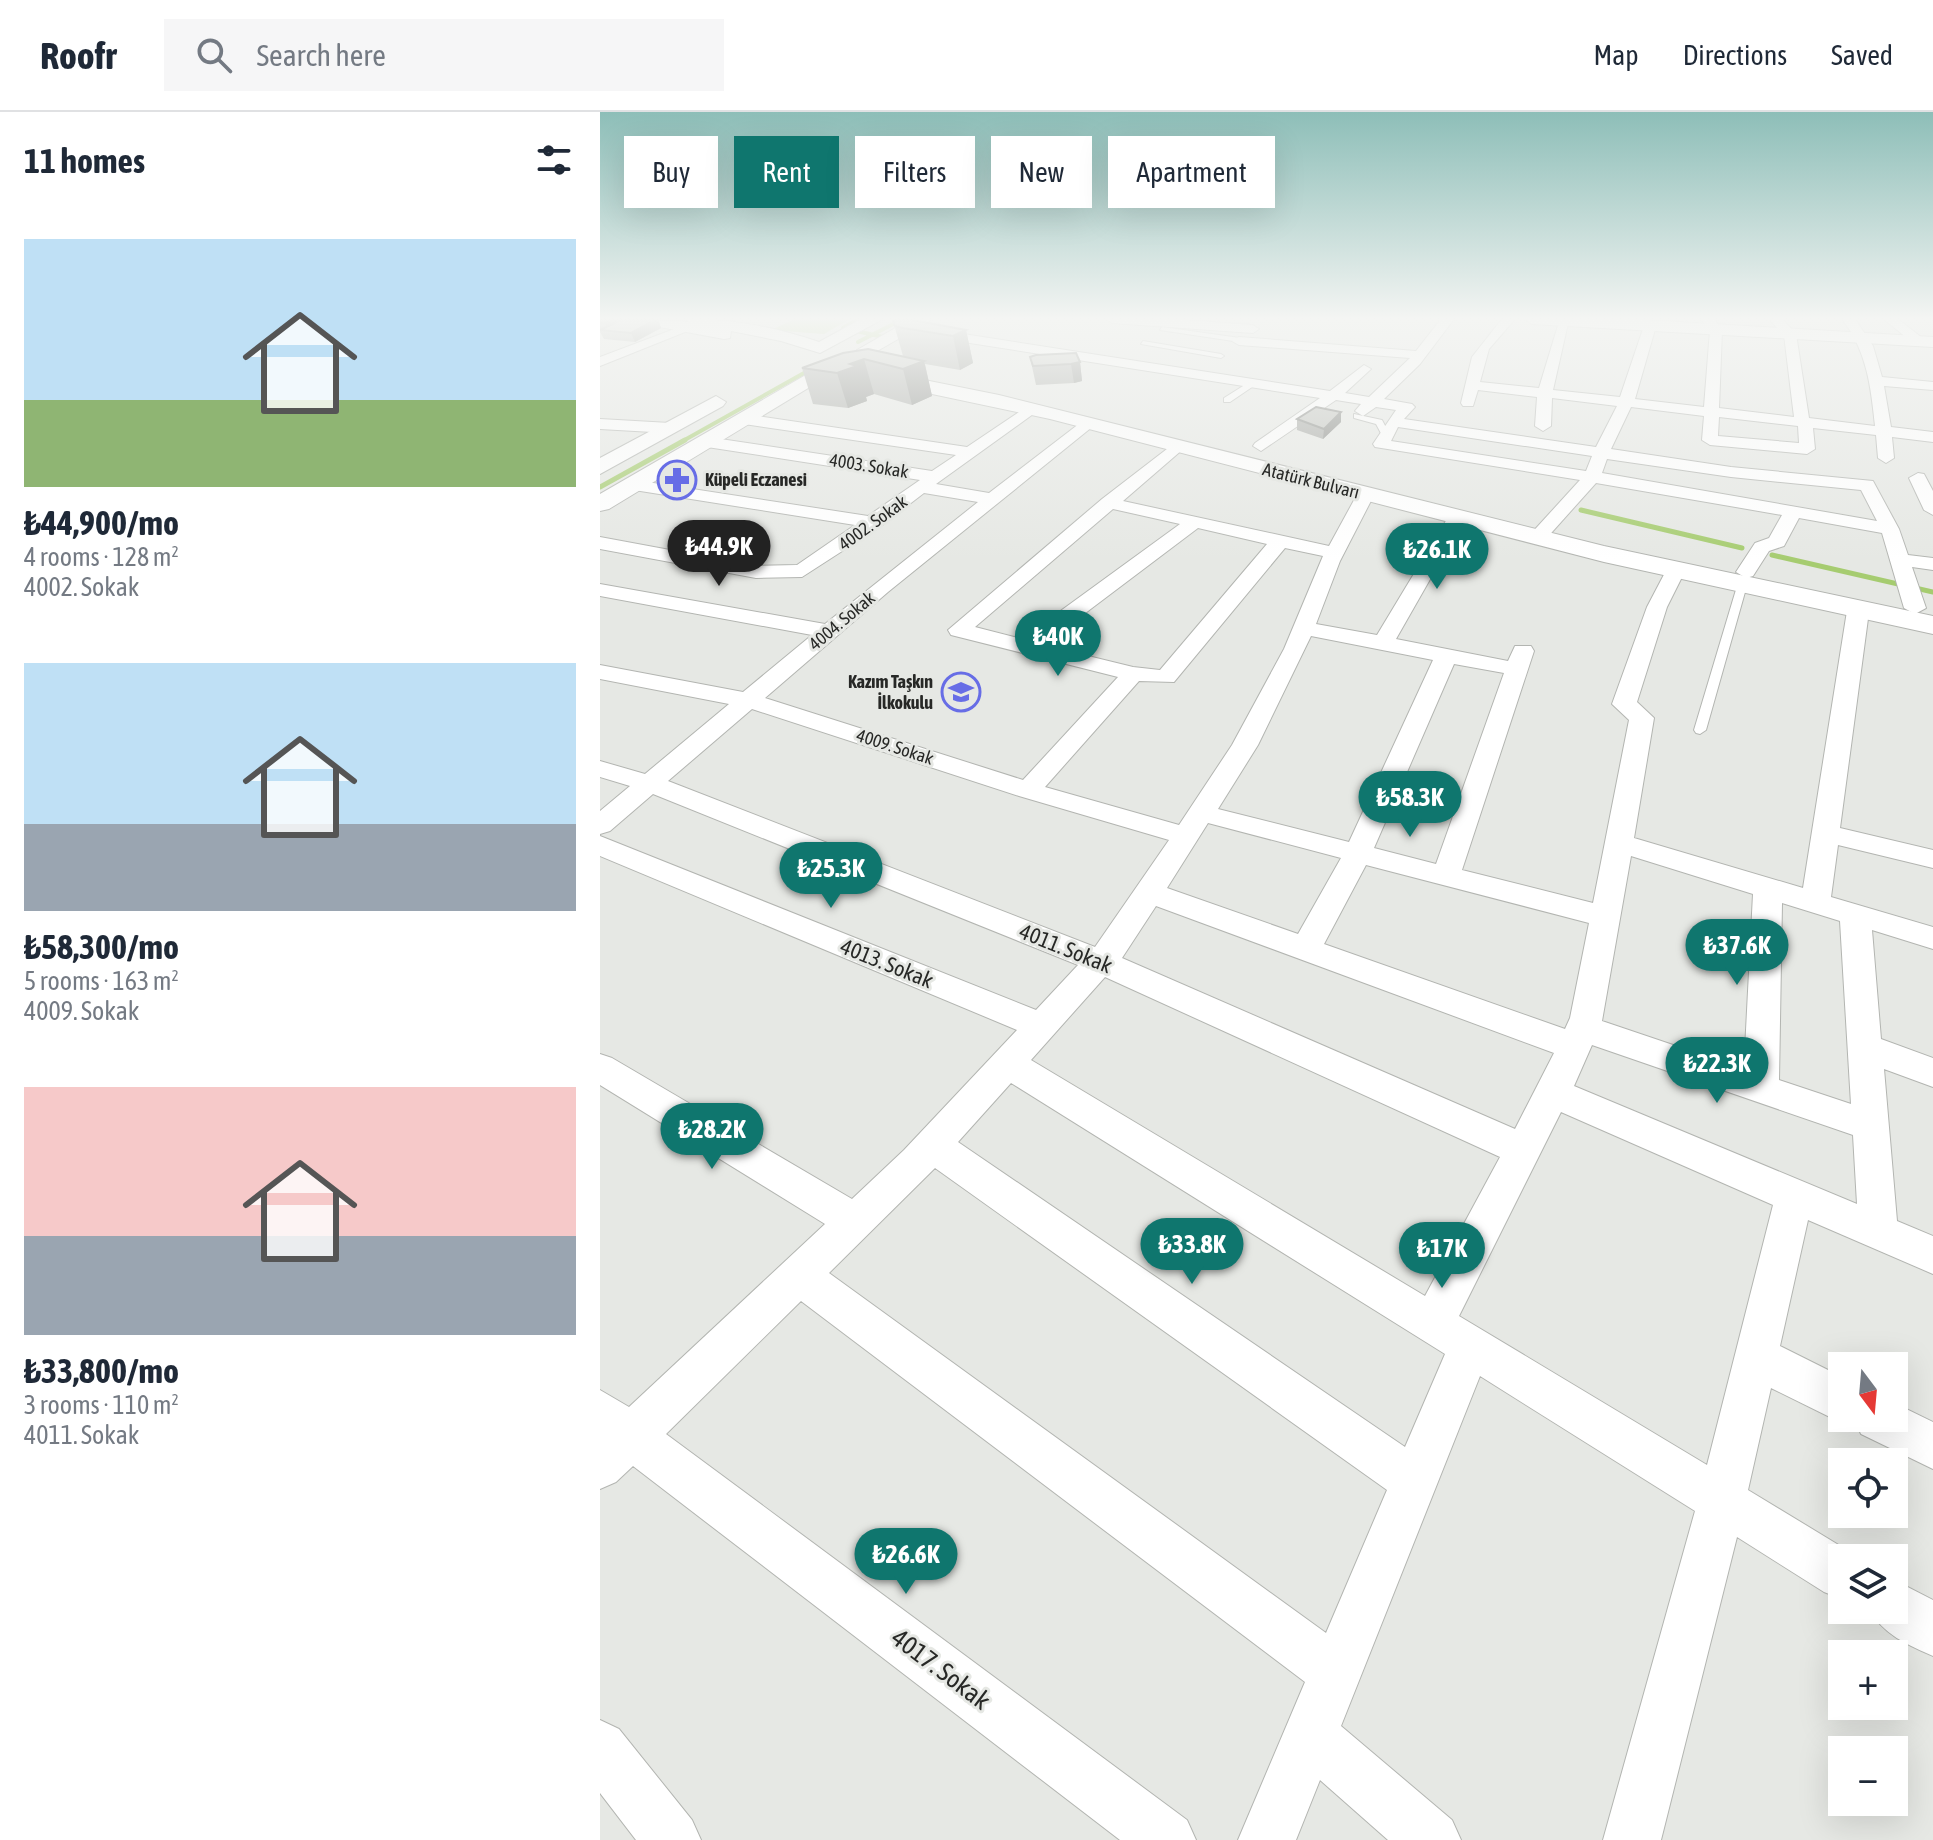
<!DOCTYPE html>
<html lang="en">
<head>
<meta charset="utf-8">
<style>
  :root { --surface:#fff; --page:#f6f6f7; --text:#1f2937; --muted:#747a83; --line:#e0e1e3; --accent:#0f766e }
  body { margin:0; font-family:"Asap Condensed",sans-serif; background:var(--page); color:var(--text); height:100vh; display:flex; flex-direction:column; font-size:30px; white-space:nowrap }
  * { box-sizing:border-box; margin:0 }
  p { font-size:26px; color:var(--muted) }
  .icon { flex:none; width:44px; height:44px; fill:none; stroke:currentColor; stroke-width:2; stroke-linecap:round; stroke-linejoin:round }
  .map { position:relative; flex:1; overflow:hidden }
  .side { display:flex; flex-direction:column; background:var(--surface); width:600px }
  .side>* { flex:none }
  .top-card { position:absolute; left:24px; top:24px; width:760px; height:72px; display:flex; gap:16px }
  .needle { width:52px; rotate:164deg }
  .controls { position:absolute; left:1228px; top:1240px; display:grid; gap:16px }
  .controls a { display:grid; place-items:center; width:80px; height:80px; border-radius:0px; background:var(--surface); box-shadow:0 8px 32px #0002; font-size:40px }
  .price { position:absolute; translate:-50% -68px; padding:0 18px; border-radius:28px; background:var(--accent); color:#fff; font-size:26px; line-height:52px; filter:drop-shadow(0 2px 4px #0008) }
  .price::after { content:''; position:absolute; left:50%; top:48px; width:24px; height:18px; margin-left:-12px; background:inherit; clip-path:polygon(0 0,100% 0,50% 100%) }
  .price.selected { background:#222; color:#fff }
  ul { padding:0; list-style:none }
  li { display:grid; align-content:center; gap:16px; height:424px; padding:0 24px }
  li span { display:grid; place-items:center; height:248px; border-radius:0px; color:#555 }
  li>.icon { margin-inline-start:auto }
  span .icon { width:144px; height:144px; fill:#fffc; stroke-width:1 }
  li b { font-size:34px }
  h2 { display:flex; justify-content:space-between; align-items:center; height:96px; padding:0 24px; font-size:34px }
  .chip { padding:0 28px; border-radius:0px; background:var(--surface); box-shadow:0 8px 32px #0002; font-size:28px; line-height:72px }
  .chip.selected { background:var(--accent); color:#fff }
  header { display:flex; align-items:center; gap:48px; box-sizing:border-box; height:112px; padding:0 40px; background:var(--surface); border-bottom:2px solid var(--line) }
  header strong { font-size:38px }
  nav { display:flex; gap:44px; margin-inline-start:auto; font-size:28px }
  .search { width:560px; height:72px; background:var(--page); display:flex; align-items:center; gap:20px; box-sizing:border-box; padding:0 28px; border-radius:0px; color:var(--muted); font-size:30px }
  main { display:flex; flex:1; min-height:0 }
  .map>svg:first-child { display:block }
  .green { fill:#b4d18e }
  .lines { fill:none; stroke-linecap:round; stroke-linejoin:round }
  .stream-far1 { stroke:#a6cc70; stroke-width:4 }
  .stream { stroke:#a6cc70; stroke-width:5 }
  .lane-casing { stroke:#b3b5b1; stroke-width:2 }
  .street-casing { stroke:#b3b5b1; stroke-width:2 }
  .secondary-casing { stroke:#b3b5b1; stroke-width:2 }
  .lane { fill:#fff; fill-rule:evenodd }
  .street { fill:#fff; fill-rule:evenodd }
  .secondary { fill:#fff; fill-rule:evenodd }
  .wall { fill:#a5a7a3 }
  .shaded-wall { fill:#868884 }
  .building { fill:#c0c2bd; stroke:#868884; stroke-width:2 }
  .labels { text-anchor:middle; stroke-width:6; stroke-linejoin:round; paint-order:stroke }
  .far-street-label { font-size:18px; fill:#272826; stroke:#e6e8e4 }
  .far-poi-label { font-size:18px; font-weight:bold; fill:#272826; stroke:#e6e8e4; text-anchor:start }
  .street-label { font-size:22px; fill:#272826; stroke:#e6e8e4 }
  .near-street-label { font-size:26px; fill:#272826; stroke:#e6e8e4 }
</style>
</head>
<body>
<header>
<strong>Roofr</strong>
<div class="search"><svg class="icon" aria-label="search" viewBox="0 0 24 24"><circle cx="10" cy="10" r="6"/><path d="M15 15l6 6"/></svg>Search here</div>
<nav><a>Map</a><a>Directions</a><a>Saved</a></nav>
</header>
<main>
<section class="side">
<h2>11 homes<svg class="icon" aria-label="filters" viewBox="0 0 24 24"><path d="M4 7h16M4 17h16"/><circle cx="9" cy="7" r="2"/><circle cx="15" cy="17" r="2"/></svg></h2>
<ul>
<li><span style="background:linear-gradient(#bfe0f5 65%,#8fb573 0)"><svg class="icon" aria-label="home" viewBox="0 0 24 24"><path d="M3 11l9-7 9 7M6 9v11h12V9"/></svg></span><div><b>₺44,900/mo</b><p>4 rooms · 128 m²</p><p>4002. Sokak</p></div></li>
<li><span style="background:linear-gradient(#bfe0f5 65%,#9aa5b1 0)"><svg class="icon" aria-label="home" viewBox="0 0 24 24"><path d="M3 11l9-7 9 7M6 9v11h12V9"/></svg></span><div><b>₺58,300/mo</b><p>5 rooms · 163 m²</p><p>4009. Sokak</p></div></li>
<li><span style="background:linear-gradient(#f6c9c9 60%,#9aa5b1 0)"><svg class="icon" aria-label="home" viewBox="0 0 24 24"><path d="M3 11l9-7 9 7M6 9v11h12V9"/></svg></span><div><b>₺33,800/mo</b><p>3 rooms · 110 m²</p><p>4011. Sokak</p></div></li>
</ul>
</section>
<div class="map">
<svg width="1333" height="1728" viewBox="0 0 1333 1728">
  <rect width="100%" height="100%" fill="#e6e8e4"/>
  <path class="green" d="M195,207h55l-26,15 -53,-4z"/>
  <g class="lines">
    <path class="stream-far1" d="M258,207l-15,9 40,9
      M258,230l45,-23
      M81,330l123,-69"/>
    <path class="stream" d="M0,375l85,-47
      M981,398l161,38
      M1172,443l161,37"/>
    <defs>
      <path id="lane" d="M562,215l78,11 3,2 -3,2 -80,-12z
        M543,229l78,13 3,2 -3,2 -80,-14z
        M651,269l7,2 -28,19h-6v-4z
        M754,302l28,6 8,15 -7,2 -7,-13 -22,-6z
        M1138,471l9,2 -41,145 -6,4 -4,-1 -2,-3z"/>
      <path id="street" d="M506,207h64l83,6 6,4 -6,4 -141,-10z
        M841,207h13l-34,45 -36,35 28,5 3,3 -11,12 192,28 21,-41 -65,-8 -1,28 -8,5 -8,-5 2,-29 -59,-7 -5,16h-10l-2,-3 11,-46 30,-38h13l-26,30 -9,33 59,6 20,-66 10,-3 -16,71 67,7 24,-71 6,-4 6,4 -21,73 69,8 6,-77 -9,-11h13l8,11 -3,78 75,9 -10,-82 -15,-16h13l14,15 13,84 66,8c-4,-39 -8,-75 -33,-107h13l18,27 9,31 51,5v8l-49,-4 7,41 42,5v10l-41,-5 2,21 -8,5 -8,-5 -2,-23 -63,-7 2,21 -8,5 -97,-9 -8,-5 2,-24 -73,-9 -20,42 120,18 142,14 26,48 9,26 25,3v12l-21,-3 14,41 -11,6 -11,-6 -22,-75 -83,-15 -15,28 -15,5 -16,25 -7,2 -10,-6 19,-29 14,-5 13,-23 -186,-32 -52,58 -7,2 -9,-6 52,-57 -205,-33 -2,-3 23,-34 -20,-3 -13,9 -8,-5 6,-7 -25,-4 -75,51 -8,-5 2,-3 65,-45 -395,-62 -6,-4 6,-4 405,63 34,-26 7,4 -26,24 24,4 41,-39 -171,-13 -7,-4 7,-4 177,14zM1119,305l79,9 1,17 -81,-7zM798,315l194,29 -6,15 -195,-30zM1007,347l124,18 130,13 16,31 -275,-48z
        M1284,207h14l28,22 -12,3z
        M85,213l10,3 -95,38v-9z
        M431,292l5,2v6l-100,72 53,9 95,-73 5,-2 8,5 -209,169 -123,106 258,82 95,-103 -167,-42 -3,-5 154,-131 74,-57 8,5 -2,3 -59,51 206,45 30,-55h12l3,4 -34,66 -24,63 61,11 73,-121h12l3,4 -69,121 112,22 7,-15h16l3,5 -72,219 131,33 36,-183 -17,-16 35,-97 22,-42h14l3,4 -19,38 -30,95 17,16 -20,120 169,50 44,-277 11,-6 11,6 -29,217 93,22v18l-95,-23 -7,52 102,30v22l-61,-19 9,109 52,19v29l-49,-18 13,152 36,15v38l-125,-54 -28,126 62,31v41h52v-15l39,19v47l-72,-35 -7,-16 -12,5 -71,-35 -23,102 112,68h-18v41l-18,-7 -87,-55 -76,303h-58l92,-329 -215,-135 -139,350 111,94 9,20h-73l-68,-60 -24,60h-58l67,-158 -504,-381 -135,133 521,386 9,20h-76l-487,-374 -17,16 -16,7v-99l29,17 196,-183 -225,-139v-31l12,4 240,141 52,-49 113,-120 -417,-174v-20l436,174 42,-45 -425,-171 -43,37 -10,3v-23l30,-25 -30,-9v-16l45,13 84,-70 -129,-25v-14l143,27 69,-57 -212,-39v-12l225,40 153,-122 -54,-9 -43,33 -79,51 -46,1 -156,-29v-12l156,29 41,-1 58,-40 -221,-35 -9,-5 9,-5 234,36 52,-36 -213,-33 -8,-5 8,-5 225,34 24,-16 -212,-31 -8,-5 8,-5 223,33zM513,397l67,15 -158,115 -47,-12zM598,416l69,16 -107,126 -27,-3 -90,-22zM685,436l38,8 -39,93 -52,96 -53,80 -134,-38 94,-106 35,1zM711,524l122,24 -84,182 -131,-33 40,-64zM854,552l50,9 -68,191 -62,-16zM152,597l267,87 150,44 -74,107 -427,-166zM608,711l133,35 -43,76 -131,-46zM1031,744l122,38 -9,175 -142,-48zM766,753l223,58 -19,95 -5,11 -241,-85zM1182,791l58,18 11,183 -72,-24zM556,794l398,147 -39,76 -393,-171zM505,865l395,180 -75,139 -394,-236zM992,933l261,90 4,69 -283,-118zM411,971l434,271 -40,93 -447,-305zM961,1000l212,93 -66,260 -248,-149zM335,1056l452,322 -61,143 -497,-360z
        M0,307l70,4 8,5 -8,5 -70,-4z
        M1318,361l6,1 9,17v24l-9,-5 -15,-32z
        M1294,1468l39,20v56c-23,-10 -53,-23 -62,-46h23z
        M0,1608l19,9 73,91 9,20h-65l-36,-47z"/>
      <path id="secondary" d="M35,207l54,3 -2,-3c45,0 88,8 132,23l42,-23h22l-63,34 -39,-12 -50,-10 -1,7 -6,1 -81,-15z
        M311,207h22l-61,35h-12l-3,-4z
        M924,207h104l305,18v10l-401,-23z
        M230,249l169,34 605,151 329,70v18l-329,-72 -554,-143 -217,-46 -224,136 -9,2v-17z
        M116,284l10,6 -3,4 -123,68v-16z"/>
    </defs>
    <use href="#lane" class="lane-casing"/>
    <use href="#street" class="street-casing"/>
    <use href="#secondary" class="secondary-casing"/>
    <use href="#lane" class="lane"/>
    <use href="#street" class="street"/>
    <use href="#secondary" class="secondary"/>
  </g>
  <path class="wall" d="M0,207h58l3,9 -26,14 -31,-3 -4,-7z
    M293,209l73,9 7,33 -13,7 -35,-6 7,32 -20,9 -38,-11 -8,3 1,4 -19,7 -35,-4 -11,-36 41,-15 60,3z
    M430,245l50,5 2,19 -8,2 -38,2z
    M697,307l44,3 -18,17 -26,-9z"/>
  <path class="shaded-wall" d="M13,207h15l-20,12 -3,-8z
    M58,207l3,9 -26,14 -4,-9z
    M366,218l7,33 -13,7 -7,-34z
    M264,247l10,35 -8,3 1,4 -19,7 -11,-35 13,-9z
    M324,249l8,35 -20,9 -9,-36z
    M480,250l2,19 -8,2 -3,-19z
    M741,300v10l-18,17 1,-10z"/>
  <path class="building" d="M0,207h13l-8,4h-5z
    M23,207h34l-26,14 -31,-3z
    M297,207h10l59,11 -13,6 -50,-8 -8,-2 -2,-5z
    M268,237l56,12 -21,8 -39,-10 -14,5 7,2 -20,7 -35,-5 41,-15z
    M476,241l4,9 -9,2 -38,2 -3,-9 6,-2z
    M716,295l25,5 -17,17 -27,-10z"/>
  <linearGradient id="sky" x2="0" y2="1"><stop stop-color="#8dbeb8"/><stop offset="0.46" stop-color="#f4f5f3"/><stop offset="1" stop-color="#f4f5f3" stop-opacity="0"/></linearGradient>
  <rect width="1333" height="449" fill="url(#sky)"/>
  <defs>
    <symbol id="pharmacy-ring" viewBox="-11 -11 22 22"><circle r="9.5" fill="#e6e8e4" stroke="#676de6" stroke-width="1.5"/><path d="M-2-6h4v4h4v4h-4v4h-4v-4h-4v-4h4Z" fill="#676de6"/></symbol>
    <symbol id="school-ring" viewBox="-11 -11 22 22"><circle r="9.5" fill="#e6e8e4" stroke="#676de6" stroke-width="1.5"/><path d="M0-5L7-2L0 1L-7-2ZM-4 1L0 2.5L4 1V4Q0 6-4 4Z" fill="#676de6"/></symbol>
  </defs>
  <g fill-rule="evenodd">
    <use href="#pharmacy-ring" x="55" y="346" width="44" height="44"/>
    <use href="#school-ring" x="339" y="558" width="44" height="44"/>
  </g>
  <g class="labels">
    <g class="far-street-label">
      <text transform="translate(269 354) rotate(9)" y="6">4003. Sokak</text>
      <text transform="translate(711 369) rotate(14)" y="6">Atatürk Bulvarı</text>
      <text transform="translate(273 411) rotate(-36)" y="6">4002. Sokak</text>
      <text transform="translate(242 509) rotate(-40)" y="6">4004. Sokak</text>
      <text transform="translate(295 635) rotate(18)" y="6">4009. Sokak</text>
    </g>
    <g class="far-poi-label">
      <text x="105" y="374">Küpeli Eczanesi</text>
      <text x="333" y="576" text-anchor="end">Kazım Taşkın<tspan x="333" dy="21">İlkokulu</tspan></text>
    </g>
    <g class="street-label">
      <text transform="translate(466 836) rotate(22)" y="8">4011. Sokak</text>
      <text transform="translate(287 851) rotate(22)" y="8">4013. Sokak</text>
    </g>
    <g class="near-street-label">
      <text transform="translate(341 1557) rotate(37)" y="9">4017. Sokak</text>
    </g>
  </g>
</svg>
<div class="controls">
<a><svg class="needle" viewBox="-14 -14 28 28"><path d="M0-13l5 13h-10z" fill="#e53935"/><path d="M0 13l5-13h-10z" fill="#747a83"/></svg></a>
<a><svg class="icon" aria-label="locate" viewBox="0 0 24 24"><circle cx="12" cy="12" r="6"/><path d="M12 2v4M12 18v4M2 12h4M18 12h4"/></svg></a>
<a><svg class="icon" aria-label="layers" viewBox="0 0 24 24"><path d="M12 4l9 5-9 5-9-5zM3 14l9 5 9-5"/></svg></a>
<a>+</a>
<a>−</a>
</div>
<b class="price selected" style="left:119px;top:476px">₺44.9K</b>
<b class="price" style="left:837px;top:479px">₺26.1K</b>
<b class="price" style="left:458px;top:566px">₺40K</b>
<b class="price" style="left:810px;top:727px">₺58.3K</b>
<b class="price" style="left:231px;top:798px">₺25.3K</b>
<b class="price" style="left:1137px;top:875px">₺37.6K</b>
<b class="price" style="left:1117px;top:993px">₺22.3K</b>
<b class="price" style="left:112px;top:1059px">₺28.2K</b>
<b class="price" style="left:592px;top:1174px">₺33.8K</b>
<b class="price" style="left:842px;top:1178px">₺17K</b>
<b class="price" style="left:306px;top:1484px">₺26.6K</b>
<div class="top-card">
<a class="chip">Buy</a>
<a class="chip selected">Rent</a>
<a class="chip">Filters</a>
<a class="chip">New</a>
<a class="chip">Apartment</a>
</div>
</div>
</main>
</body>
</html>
